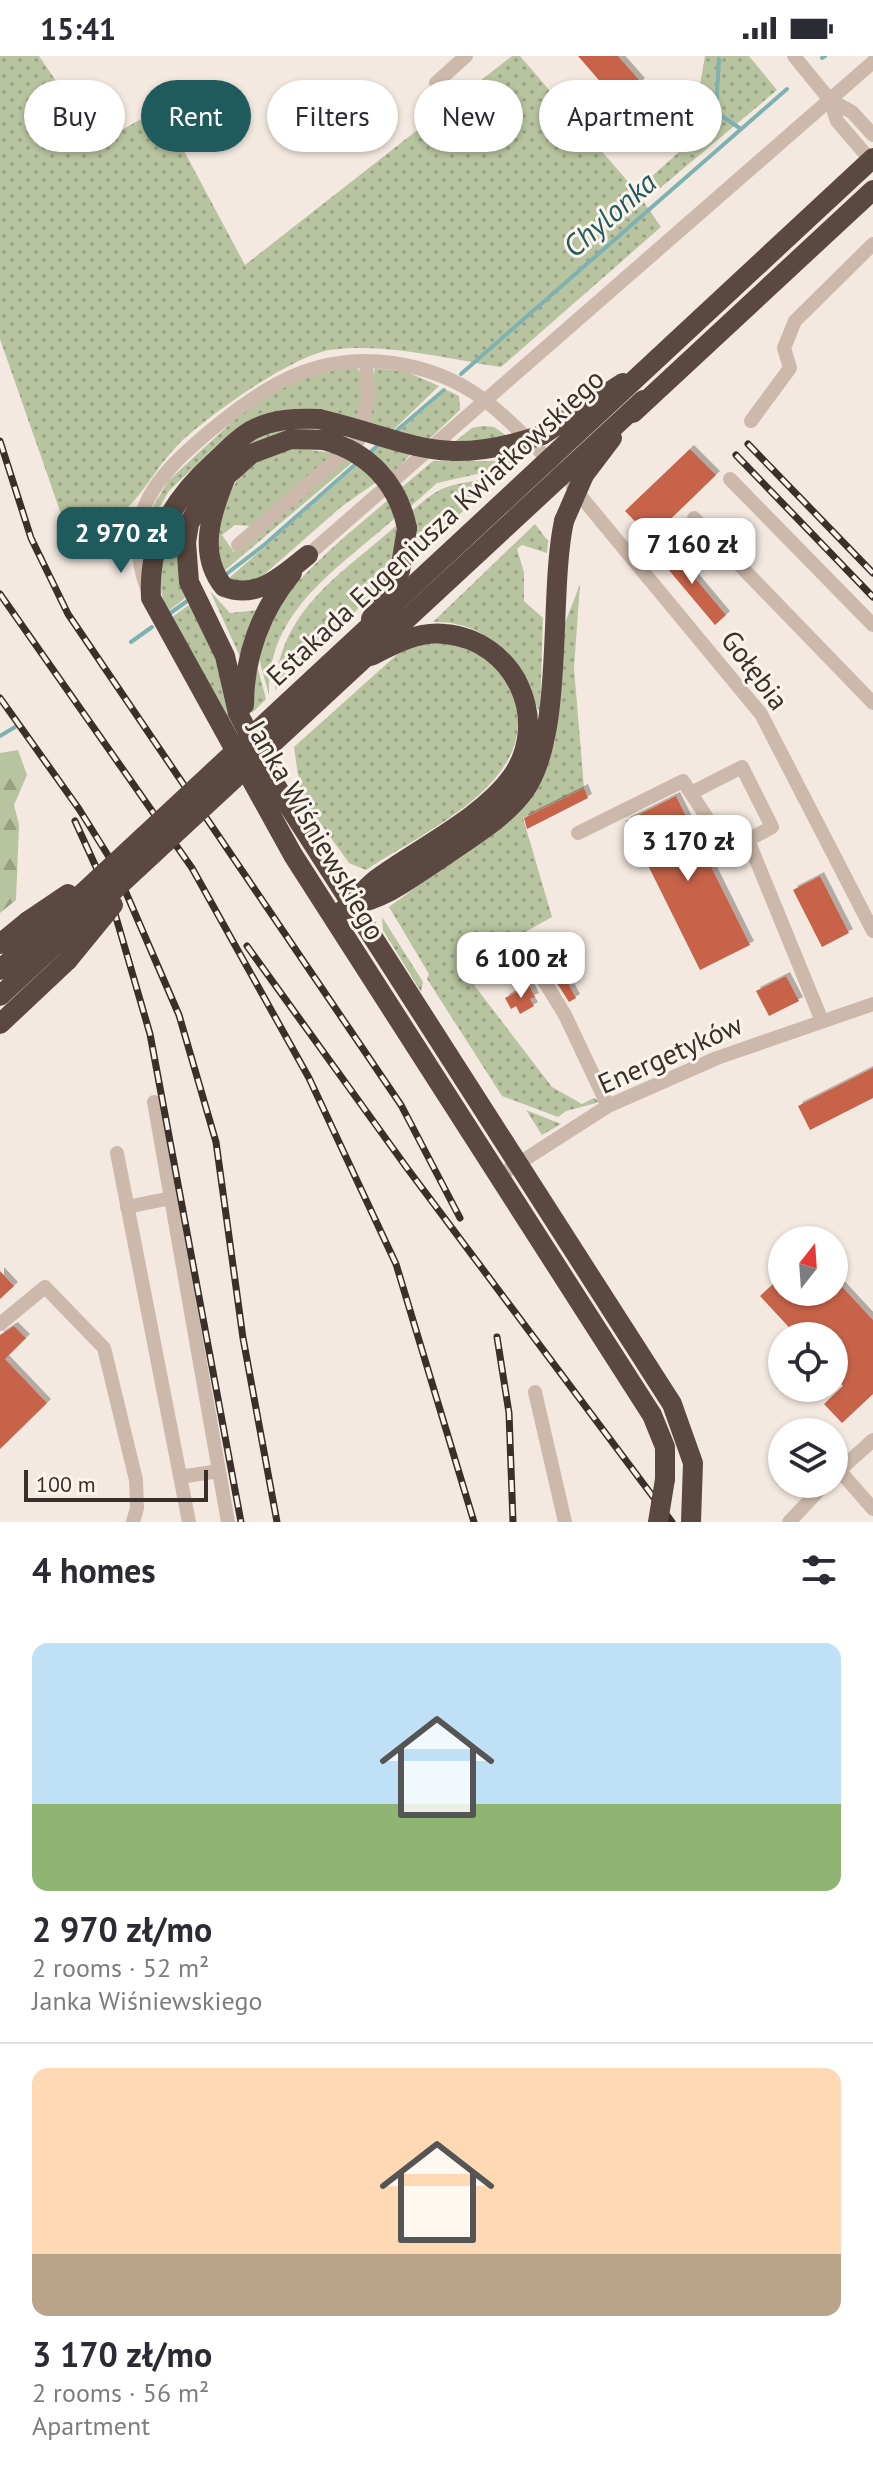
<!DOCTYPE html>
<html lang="en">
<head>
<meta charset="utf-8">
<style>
  :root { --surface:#fff; --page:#f7f7f7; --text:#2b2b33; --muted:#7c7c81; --line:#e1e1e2; --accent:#1f5b5d }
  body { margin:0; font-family:"PT Sans",sans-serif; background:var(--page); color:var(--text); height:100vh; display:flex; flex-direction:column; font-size:30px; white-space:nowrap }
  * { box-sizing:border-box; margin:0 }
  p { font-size:26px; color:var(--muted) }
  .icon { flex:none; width:44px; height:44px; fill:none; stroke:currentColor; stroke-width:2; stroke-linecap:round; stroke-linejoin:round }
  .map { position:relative; height:1466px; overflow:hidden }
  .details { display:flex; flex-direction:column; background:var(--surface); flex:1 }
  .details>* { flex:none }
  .hud { position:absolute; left:24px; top:24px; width:826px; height:72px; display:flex; gap:16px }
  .needle { width:52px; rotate:17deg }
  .tools { position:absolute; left:768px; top:1170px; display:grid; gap:16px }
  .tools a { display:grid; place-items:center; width:80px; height:80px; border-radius:50%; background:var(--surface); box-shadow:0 2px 6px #0004; font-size:40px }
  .scale { position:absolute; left:24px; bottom:20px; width:184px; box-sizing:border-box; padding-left:8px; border:4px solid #3a2f2a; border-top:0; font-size:22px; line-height:28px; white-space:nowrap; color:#3a2f2a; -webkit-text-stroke:6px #fbf4ed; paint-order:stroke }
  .price { position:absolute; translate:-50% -68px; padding:0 18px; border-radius:16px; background:#fff; color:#222; font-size:26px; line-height:52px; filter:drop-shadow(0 2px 4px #0008) }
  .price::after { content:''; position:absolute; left:50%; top:48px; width:24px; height:18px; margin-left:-12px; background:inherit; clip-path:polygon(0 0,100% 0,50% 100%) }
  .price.active { background:var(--accent); color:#fff }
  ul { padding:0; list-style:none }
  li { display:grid; align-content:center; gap:16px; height:424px; padding:0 32px }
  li+li { border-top:2px solid var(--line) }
  li span { display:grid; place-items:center; height:248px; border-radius:16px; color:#555 }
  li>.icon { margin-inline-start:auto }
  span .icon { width:144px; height:144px; fill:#fffc; stroke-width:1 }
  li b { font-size:34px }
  h2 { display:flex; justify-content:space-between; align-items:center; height:96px; padding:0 32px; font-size:34px }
  .chip { padding:0 28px; border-radius:36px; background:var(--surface); box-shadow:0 2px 6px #0004; font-size:28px; line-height:72px }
  .chip.active { background:var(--accent); color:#fff }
  .status { display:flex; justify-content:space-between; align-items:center; height:56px; padding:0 40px; background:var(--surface); direction:ltr }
  .status svg { height:22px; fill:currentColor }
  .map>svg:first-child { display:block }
  .grass { fill:url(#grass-dots) }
  .forest { fill:url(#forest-firs) }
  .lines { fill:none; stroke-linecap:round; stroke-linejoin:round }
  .stream { stroke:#7eb1b1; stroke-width:4 }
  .building { fill:#c7644a; filter:url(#shadow) }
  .minor { stroke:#ccb9ab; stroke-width:14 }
  .highway { stroke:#5b4841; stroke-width:20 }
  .rail-casing { stroke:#3a2f2a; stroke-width:7 }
  .rail { stroke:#fbf4ed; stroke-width:4; stroke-dasharray:12; stroke-linecap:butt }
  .highway-bridge { stroke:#5b4841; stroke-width:20 }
  .labels { text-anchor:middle; stroke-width:6; stroke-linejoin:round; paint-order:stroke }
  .street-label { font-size:28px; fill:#3a2f2a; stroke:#fbf4ed }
  .water-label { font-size:30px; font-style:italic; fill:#1f5b5d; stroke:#fbf4ed }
</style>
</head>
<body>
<div class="status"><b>15:41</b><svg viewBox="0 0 49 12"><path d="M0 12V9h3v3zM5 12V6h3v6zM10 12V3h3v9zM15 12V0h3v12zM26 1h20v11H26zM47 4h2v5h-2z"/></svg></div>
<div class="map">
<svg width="873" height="1466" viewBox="0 0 873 1466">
  <defs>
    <pattern id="grass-dots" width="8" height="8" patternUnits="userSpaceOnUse" patternTransform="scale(2)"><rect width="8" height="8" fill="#b8c39f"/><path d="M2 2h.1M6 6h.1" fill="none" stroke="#979f82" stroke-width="1.8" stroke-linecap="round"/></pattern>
    <pattern id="forest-firs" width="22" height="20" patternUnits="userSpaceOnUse" patternTransform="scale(2)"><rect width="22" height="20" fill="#b8c39f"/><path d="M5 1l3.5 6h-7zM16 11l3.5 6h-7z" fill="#979f82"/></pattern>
    <filter id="shadow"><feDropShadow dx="4" dy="-4" stdDeviation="0" flood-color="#0004"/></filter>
  </defs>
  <rect width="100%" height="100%" fill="#f3e9e0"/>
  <path class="grass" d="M0,0h39l59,87 63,-35 84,157 267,-209h8l116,135 25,36 -160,140c-52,-8 -119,-25 -171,-17 -37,5 -128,69 -154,97 -31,32 -54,94 -109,84l-67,-192z
    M705,0h44l28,34 -118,99 -10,-10 41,-37z
    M356,311l9,11 -5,43 -119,7 -20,13 -52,50 -15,25 -9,26 9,-37 14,-24 77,-71 57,-34z
    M375,312l32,4 32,14 -49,47 -24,-9z
    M447,334l12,6 1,14 -35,33 -29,-9z
    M482,370l12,1 16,11 -61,8 23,-18z
    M298,372l39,3 -28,-1 -113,67 -7,98 -22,17c-11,-29 -9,-63 4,-91 7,-13 66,-68 80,-79 13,-10 31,-12 47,-14z
    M381,390l29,9 -17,18 -21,-20z
    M295,392l46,6 -88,72 -18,-1 -13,10 12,17 113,-95 7,4 -131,111c-9,-25 -8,-30 -1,-55 12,-44 27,-58 73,-69z
    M522,401l-107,98 -3,-44c8,-7 17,-15 26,-20 20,-12 59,-6 70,-31z
    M433,405h65l-12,11 -49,11 -27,24 -8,-20z
    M359,408l19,17 -37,26 -82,72 -10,5 -21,-5z
    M389,443l6,19c-57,51 -128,92 -126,177 -3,-13 -9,-28 -10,-42 -3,-48 96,-124 130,-154z
    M535,468l13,17 -1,12 -25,-8 -5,4 7,23v29l19,17 -3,95c-5,-7 -6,-20 -11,-29 -17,-37 -55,-64 -96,-62z
    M397,469l-5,47 -52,56 -65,62c5,-81 67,-116 122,-165z
    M580,528l-6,84 10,120 -61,30 29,99 -91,51 91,119 30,17 12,-6 6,4 -34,9 -8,6 -56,-21 -75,-117 2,-5 -40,-67 103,-75 44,-43 19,-47 5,-106z
    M210,535l20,22 29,-3 -18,49z
    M193,546l27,51 19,72 -5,4 -63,-111z
    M453,587c33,13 52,24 62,60 23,81 -96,131 -149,167l-17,-7 -48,-67 -7,-49 107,-96 13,-6z
    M254,598l12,45 -14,14 -4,-15z
    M382,861l41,65 -2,10 -38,-62z
    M526,1054l35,14 -19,11z"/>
  <path class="forest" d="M18,694l9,25 -13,30 5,20 -3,75 -16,13v-160z"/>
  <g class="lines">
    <path class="stream" d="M822,2l3,-2
      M719,3l-3,53 25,17
      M461,318l326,-285
      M395,376l49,-42
      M367,399l15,-13
      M225,519l39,-30 93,-82
      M169,558l21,-15
      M131,586l21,-15
      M0,680l15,-9"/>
  </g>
  <path class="building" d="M578,0h40l23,26 -23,20z
    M690,393l26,26 -65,63 -26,-27z
    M669,491l57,68 -11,10 -58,-69z
    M584,732l4,10 -61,31 -3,-11z
    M676,740l74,149 -50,25 -74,-149z
    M820,820l29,57 -27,14 -29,-57z
    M558,908l18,34 -7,4 -21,-33z
    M786,920l13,25 -30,15 -13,-25z
    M529,929l6,12 -5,2 4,7 -14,8 -4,-8 -5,3 -6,-11z
    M873,1012v30l-63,32 -12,-24z
    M0,1215l14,15 -14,13z
    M782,1220v16h52v-14l39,42v74l-31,29 -18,-19 19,-18 -9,-10v-40h-37l-37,-40z
    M14,1270l12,12 -21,21 42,44 -47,46v-114z"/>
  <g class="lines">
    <path class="minor" d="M794,0l36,44 22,12 21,23
      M436,27l30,-27
      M830,44l7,21 36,42
      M751,365l39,-53 -6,-20 11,-27 78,-77
      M730,423l143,146
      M573,431l188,227 112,217
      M694,462l179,185
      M238,489l120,-104 10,-42 -2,-38
      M308,499l565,-493
      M148,535c-29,-75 7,-114 62,-160 55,-46 108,-79 183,-68 79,12 107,50 161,102
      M691,737l51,-26 30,60 -24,13
      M578,777l105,-52 45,69 20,-10 74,181
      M527,897l38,62 43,91
      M154,1046l74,420
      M117,1097l72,369
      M499,1120l109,-70 109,-48 156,-54
      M127,1151l44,-9
      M0,1268l45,-37 59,61 32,132 1,28 -4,14
      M535,1336l30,130
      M839,1414l34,39
      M834,1419l39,-35
      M180,1421l39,-6
      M789,1466l36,-38"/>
    <path class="highway" d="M633,357l240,-223
      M319,363c-23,-1 -46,0 -67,11 -14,8 -26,21 -38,32 -42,38 -66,79 -63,136l142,257 359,560 13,32v32
      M542,379l81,-52
      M324,384l-33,-1 -40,15 -46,41 -16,29 -3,18 3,40 36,74 13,57 38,73 396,618 21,59 -2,59
      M584,419l28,-37
      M226,421c-15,36 -29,77 -2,110 34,13 59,-12 84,-32
      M371,563l29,-48 7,-43
      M244,649c0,-49 17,-95 48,-132
      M350,849c37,-6 65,-30 96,-50 27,-19 60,-38 79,-65 40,-58 23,-194 39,-269
      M342,855c13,-10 23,-23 36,-33 41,-30 106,-61 135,-103 38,-58 0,-135 -68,-141 -27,-3 -51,10 -74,22
      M0,888l28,-23
      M0,968l68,-64"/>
    <defs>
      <path id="rail" d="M0,385l31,97 37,76 333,491 59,113
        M748,388l125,129
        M736,399l137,142
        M0,538l192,274 117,210 87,186 78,258
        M0,642l79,111 35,56 65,150 37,127 27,196 34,184
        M75,765l36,79 39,134 91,488
        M247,890l160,222 265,354
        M497,1281l12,76 4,109"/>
    </defs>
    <use href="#rail" class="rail-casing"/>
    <use href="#rail" class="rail"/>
    <path class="highway-bridge" d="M319,363c96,23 121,50 223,16
      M324,384c44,12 74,43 83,88
      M564,465l20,-46
      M28,865l40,-27
      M68,904l45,-55
      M0,914l873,-812
      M0,940l643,-596
      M658,1466l7,-43"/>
  </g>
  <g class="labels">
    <g class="street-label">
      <text transform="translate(435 471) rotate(-43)" y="10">Estakada Eugeniusza Kwiatkowskiego</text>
      <text transform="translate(755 614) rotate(53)" y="10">Gołębia</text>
      <text transform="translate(316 774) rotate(60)" y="10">Janka Wiśniewskiego</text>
      <text transform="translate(670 998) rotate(-24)" y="10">Energetyków</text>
    </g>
    <g class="water-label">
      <text transform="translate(610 159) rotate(-41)" y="10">Chylonka</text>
    </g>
  </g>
</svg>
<div class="tools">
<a><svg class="needle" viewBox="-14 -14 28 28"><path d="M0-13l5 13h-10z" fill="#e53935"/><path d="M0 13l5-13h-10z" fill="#7c7c81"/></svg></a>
<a><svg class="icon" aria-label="locate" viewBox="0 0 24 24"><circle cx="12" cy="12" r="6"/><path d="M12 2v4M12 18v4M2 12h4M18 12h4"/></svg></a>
<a><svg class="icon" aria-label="layers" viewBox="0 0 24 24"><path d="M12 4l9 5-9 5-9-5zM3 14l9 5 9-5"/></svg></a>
</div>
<div class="scale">100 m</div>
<b class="price active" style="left:121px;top:519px">2 970 zł</b>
<b class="price" style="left:692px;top:530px">7 160 zł</b>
<b class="price" style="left:688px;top:827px">3 170 zł</b>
<b class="price" style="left:521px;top:944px">6 100 zł</b>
<div class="hud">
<a class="chip">Buy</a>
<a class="chip active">Rent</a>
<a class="chip">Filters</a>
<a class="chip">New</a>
<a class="chip">Apartment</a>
</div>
</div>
<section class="details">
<h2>4 homes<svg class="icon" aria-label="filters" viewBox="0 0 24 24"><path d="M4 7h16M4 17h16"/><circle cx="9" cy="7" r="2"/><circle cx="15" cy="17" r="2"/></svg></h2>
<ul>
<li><span style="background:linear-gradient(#bfe0f5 65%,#8fb573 0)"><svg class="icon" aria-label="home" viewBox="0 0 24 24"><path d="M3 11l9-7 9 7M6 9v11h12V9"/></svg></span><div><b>2 970 zł/mo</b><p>2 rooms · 52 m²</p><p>Janka Wiśniewskiego</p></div></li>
<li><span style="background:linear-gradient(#ffd9b3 75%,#b9a48a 0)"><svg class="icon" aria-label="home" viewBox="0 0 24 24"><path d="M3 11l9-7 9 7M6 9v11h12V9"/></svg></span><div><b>3 170 zł/mo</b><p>2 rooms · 56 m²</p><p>Apartment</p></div></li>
</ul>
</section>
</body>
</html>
